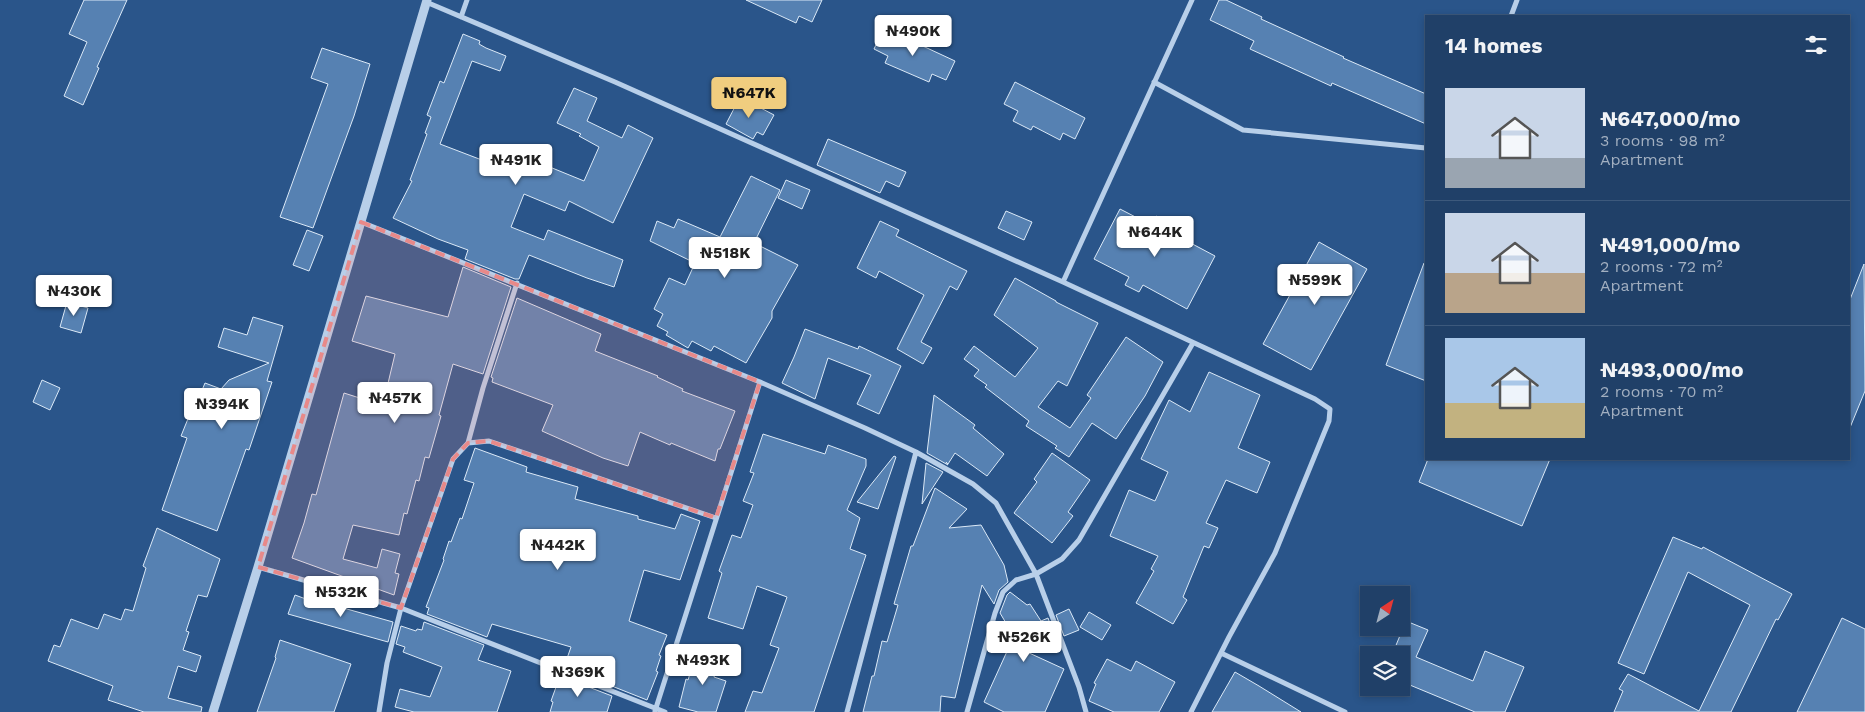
<!DOCTYPE html>
<html lang="en">
<head>
<meta charset="utf-8">
<style>
  :root { --surface:#204068; --page:#28476e; --text:#f1f3f6; --muted:#a2afc0; --line:#3d597c; --accent:#f0cd7f }
  body { margin:0; font-family:"Work Sans",sans-serif; background:var(--page); color:var(--text); height:100vh; display:flex; flex-direction:column; font-size:19px; white-space:nowrap }
  * { box-sizing:border-box; margin:0 }
  p { font-size:16px; color:var(--muted) }
  .icon { flex:none; width:28px; height:28px; fill:none; stroke:currentColor; stroke-width:2; stroke-linecap:round; stroke-linejoin:round }
  .map { position:relative; flex:1; overflow:hidden }
  .drawer { position:absolute; left:1425px; top:15px; width:425px; height:445px; display:flex; flex-direction:column; background:var(--surface); border-radius:0px; box-shadow:0 2px 8px #0003,0 0 0 1px var(--line) }
  .drawer>* { flex:none }
  .needle { width:32px; rotate:36deg }
  .controls { position:absolute; left:1360px; top:586px; display:grid; gap:10px }
  .controls a { display:grid; place-items:center; width:50px; height:50px; border-radius:0px; background:var(--surface); box-shadow:0 2px 8px #0003,0 0 0 1px var(--line); font-size:25px }
  .price { position:absolute; translate:-50% -42px; padding:0 11px; border-radius:5px; background:#fff; color:#222; font-size:16px; line-height:32px; filter:drop-shadow(0 1px 2px #0008) }
  .price::after { content:''; position:absolute; left:50%; top:30px; width:15px; height:11px; margin-left:-8px; background:inherit; clip-path:polygon(0 0,100% 0,50% 100%) }
  .price.active { background:var(--accent); color:#111 }
  ul { padding:0; list-style:none }
  li { display:flex; align-items:center; gap:15px; height:125px; padding:0 20px }
  li+li { border-top:1px solid var(--line) }
  li span { display:grid; place-items:center; flex:none; width:140px; height:100px; border-radius:0px; color:#555 }
  li>.icon { margin-inline-start:auto }
  span .icon { width:60px; height:60px; fill:#fffc; stroke-width:1 }
  li b { font-size:21px }
  h2 { display:flex; justify-content:space-between; align-items:center; height:60px; padding:0 20px; font-size:21px }
  .map>svg:first-child { display:block }
  .building { fill:#5681b2; stroke:#dbe9f7 }
  .lines { fill:none; stroke-linecap:round; stroke-linejoin:round }
  .minor { stroke:#b8cfe9; stroke-width:5 }
  .tertiary { stroke:#b8cfe9; stroke-width:9 }
  .marked { fill:#e88989; fill-opacity:0.2; stroke:#e88989; stroke-width:4; stroke-dasharray:10 6; stroke-linejoin:round }
</style>
</head>
<body>
<div class="map">
<svg width="1865" height="712" viewBox="0 0 1865 712">
  <rect width="100%" height="100%" fill="#2a558a"/>
  <path class="building" d="M84,0h43l-30,67 2,1 -16,37 -19,-9 23,-54 -18,-8z
    M746,0h76l-10,22 -13,-6 -3,7z
    M1219,0h7l36,17 -1,2 83,38 -1,1 83,36v30l-94,-41 -1,3 -81,-37 4,-8 -44,-21z
    M884,28l71,33 -9,19 -14,-6 -3,8 -44,-19 3,-7 -14,-7z
    M463,34l17,7 -1,3 7,4 20,8 -6,15 -28,-10 -32,83 81,31 5,-13 13,4 1,-3 44,18 15,-34 -20,-11 2,-2 -24,-11 17,-35 23,10 -10,23 35,17 6,-13 25,13 -40,85 -44,-22 -4,10 -41,-17 -13,33 33,13 4,-10 75,30 -9,27 -27,-9 -58,-23 -10,24h-4l-50,-20 3,-9 -30,-11 -45,-21 19,-37 -2,-1 17,-46 -2,-1 6,-16 -4,-2 13,-34 4,2z
    M322,48l48,16 -16,52 -41,112 -33,-11 48,-133 -17,-6z
    M1015,82l70,36 -10,21 -12,-6 -3,7 -27,-14 -2,4 -18,-9 5,-10 -14,-7z
    M740,97l34,18 -11,20 -6,-3 -4,7 -27,-15z
    M828,139l78,33 -7,15 -13,-6 -6,12 -63,-28z
    M751,176l29,14 -26,53 44,22 -26,46v7l-26,45 -32,-17 -3,5 -19,-10 -4,7 -22,-13 2,-3 -11,-6 6,-12 -9,-5 15,-31 16,7 10,-22 -45,-22 7,-20 17,7 4,-9 42,18z
    M786,180l24,10 -8,19 -24,-11z
    M1120,209l31,16 5,-9 15,9 -3,6 47,25 -28,53 -44,-24 -4,7 -14,-7 4,-8 -35,-18z
    M1006,211l26,11 -8,18 -26,-12z
    M880,221l19,9 -3,6 71,35 -10,19 -7,-4 -29,56 11,6 -9,16 -26,-15 27,-54 -45,-24 -3,7 -19,-10z
    M307,230l16,6 -14,35 -16,-6z
    M1319,242l48,27 -56,101 -48,-26z
    M1424,263h2v118l-40,-16z
    M1864,264l1,127 -16,39v-128z
    M463,267l48,20 -28,87 -30,-10 -14,51 2,1 -12,42 -4,-1 -6,24 -3,-1 -9,34 -3,-1 -5,22 -46,-10 -10,34 34,9 5,-19 18,5 -5,19 4,1 -5,21 -102,-37 12,-35 8,-29 4,1 28,-102 25,8 1,-4 14,3 11,-46 -43,-13 14,-45 82,21z
    M1015,278l41,23v1l42,21 -31,63 -9,-5 -20,26 32,21 21,-30 -4,-3 39,-58 37,25 -18,34 -29,43 -24,-16 -23,34 -14,-9 2,-2 -31,-20 3,-5 -44,-34 2,-2 -13,-9 5,-6 -15,-11 10,-13 41,31 23,-29 -44,-33z
    M517,298l84,36 -6,17 63,25 -1,1 26,12 -1,2 53,20 -15,38h-2l-3,12 -44,-18 -1,2 -30,-13 -12,34 -25,-8 -61,-27 11,-26 -61,-23 1,-4 -2,-1z
    M67,302l21,6 -7,25 -21,-6z
    M253,317l30,9 -16,55 5,1 -23,68 -3,-1 -29,82 -55,-21 25,-72 -6,-2 17,-42 2,1 5,-12 16,6 8,-9 40,-17 -51,-16 6,-19 23,7z
    M805,329l53,20 1,-3 42,20 -22,48 -22,-10 14,-29 -43,-17 -13,41 -33,-16 12,-26z
    M1209,372l51,23 -22,53 32,14 -13,31 -31,-13 -20,43 12,5 -9,20 -5,-2 -21,51 4,3 -14,24 -37,-21 18,-32 -3,-2 7,-13 -48,-20 19,-46 26,11 13,-29 -27,-13 28,-59 21,12z
    M42,380l18,8 -10,22 -17,-8z
    M934,395l41,30 -2,3 31,26 -17,22 -32,-23 -7,11 -2,-2 2,3 -21,-12z
    M763,434l62,20 3,-9 38,14v7l-19,44 13,8 -10,31 16,6 -52,157h-69l8,-21 9,2 17,-45 -9,-3 17,-48 -30,-11 -14,43 -35,-11 14,-45 -3,-2 13,-36 9,3 12,-33 -10,-4 11,-28 -4,-1z
    M475,448l52,19 -1,5 52,15 -3,12 63,17v3l37,10 6,-15 19,7 -20,59 -36,-10 -15,51 38,14 -8,20 2,1 -5,15 2,1 -11,28 -83,-33 7,-20 -79,-23 -5,13 -60,-23 2,-6 -3,-1 18,-47 -1,-1 6,-18 2,1 9,-24 2,1 12,-36 -10,-3z
    M1052,453l38,27 -22,32 5,4 -21,27 -38,-30 23,-31 -3,-3z
    M894,456l2,1 -18,52 -21,-7z
    M1428,459h122l-28,67 -103,-44z
    M926,463l17,9 -21,32z
    M935,488l32,21 -18,19 32,-3 23,40 4,17 -9,8 -5,14 -12,-19 -27,113 -14,-2 -1,16h-77l9,-36h2l8,-35 5,1 11,-37 -4,-1 17,-58h2z
    M157,528l63,31 -13,38 -9,-2 -12,36 3,1 -6,18 18,6 -5,16 -18,-6 -10,32 34,9 -1,5h-57l-36,-12 5,-14 -65,-25 6,-16 6,2 11,-28 27,10 6,-15 17,6 4,-11 8,2 13,-43 -3,-2z
    M1673,537l29,12 1,-2 89,47 -14,26 -2,-1 -45,93h-117l9,-21 -4,-2 9,-15 71,37 51,-106 -62,-33 -44,102 -26,-11z
    M1010,592l17,13 3,-1 11,17 7,-3 8,22 -29,12 37,17 -19,43h-41l-20,-10 25,-55 13,3 -22,-37 7,-18z
    M295,595l19,7 1,-2 78,22 -5,20 -100,-28z
    M1069,609l10,21 -15,6 -8,-21z
    M1089,612l22,13 -9,15 -22,-13z
    M1842,618l23,11v83h-68z
    M1406,621l22,9 -12,27 57,24 12,-30 39,16 -19,45h-30l-70,-29 -4,9v-37h-9z
    M424,622l60,23 -6,15 33,11 -14,41h-83l-19,-5 5,-18 30,8 12,-30 -39,-15 2,-5 -9,-3 5,-18 15,5 1,-2 5,1z
    M280,640l71,24 -17,48h-77l19,-54 -1,-1z
    M697,651l22,8 -5,18 12,4 -10,31h-18l-19,-5 7,-28 2,1z
    M1107,659l24,12 5,-10 39,21 -16,30h-45l-25,-11 7,-17 -2,-1z
    M1235,672l24,14 42,26h-89z
    M560,676l52,20 -5,16h-57l3,-10 -2,-1z"/>
  <g class="lines">
    <path class="minor" d="M426,2l189,80 448,200 252,117 15,10 -1,12 -54,132 -46,84 -38,75
      M1511,16l6,-16
      M461,17l6,-17
      M1154,82l89,48 183,18
      M361,222l399,160 105,46 51,24 57,32 23,19 40,71 43,113 7,25
      M1063,282l129,-282
      M468,443l15,-55 34,-105
      M258,567l143,41 264,104
      M1221,653l124,59
      M655,711l105,-329
      M379,712l8,-49 14,-55 52,-149 15,-16 21,-2 227,77
      M847,712l69,-260
      M967,712l28,-99 8,-21 13,-12 20,-6 26,-15 17,-19 114,-197"/>
    <path class="tertiary" d="M213,712l45,-145 169,-567"/>
  </g>
  <path class="marked" d="M361,222l399,160 -44,136 -227,-77 -21,2 -15,16 -52,149 -143,-41z"/>
</svg>
<div class="controls">
<a><svg class="needle" viewBox="-14 -14 28 28"><path d="M0-13l5 13h-10z" fill="#e53935"/><path d="M0 13l5-13h-10z" fill="#a2afc0"/></svg></a>
<a><svg class="icon" aria-label="layers" viewBox="0 0 24 24"><path d="M12 4l9 5-9 5-9-5zM3 14l9 5 9-5"/></svg></a>
</div>
<b class="price" style="left:913px;top:57px">₦490K</b>
<b class="price active" style="left:749px;top:119px">₦647K</b>
<b class="price" style="left:516px;top:186px">₦491K</b>
<b class="price" style="left:1155px;top:258px">₦644K</b>
<b class="price" style="left:725px;top:279px">₦518K</b>
<b class="price" style="left:1315px;top:306px">₦599K</b>
<b class="price" style="left:74px;top:317px">₦430K</b>
<b class="price" style="left:395px;top:424px">₦457K</b>
<b class="price" style="left:222px;top:430px">₦394K</b>
<b class="price" style="left:558px;top:571px">₦442K</b>
<b class="price" style="left:341px;top:618px">₦532K</b>
<b class="price" style="left:1024px;top:663px">₦526K</b>
<b class="price" style="left:703px;top:686px">₦493K</b>
<b class="price" style="left:578px;top:698px">₦369K</b>
<section class="drawer">
<h2>14 homes<svg class="icon" aria-label="filters" viewBox="0 0 24 24"><path d="M4 7h16M4 17h16"/><circle cx="9" cy="7" r="2"/><circle cx="15" cy="17" r="2"/></svg></h2>
<ul>
<li><span style="background:linear-gradient(#c9d6e8 70%,#9aa5b1 0)"><svg class="icon" aria-label="home" viewBox="0 0 24 24"><path d="M3 11l9-7 9 7M6 9v11h12V9"/></svg></span><div><b>₦647,000/mo</b><p>3 rooms · 98 m²</p><p>Apartment</p></div></li>
<li><span style="background:linear-gradient(#c9d6e8 60%,#b9a48a 0)"><svg class="icon" aria-label="home" viewBox="0 0 24 24"><path d="M3 11l9-7 9 7M6 9v11h12V9"/></svg></span><div><b>₦491,000/mo</b><p>2 rooms · 72 m²</p><p>Apartment</p></div></li>
<li><span style="background:linear-gradient(#a9c7e8 65%,#c2b280 0)"><svg class="icon" aria-label="home" viewBox="0 0 24 24"><path d="M3 11l9-7 9 7M6 9v11h12V9"/></svg></span><div><b>₦493,000/mo</b><p>2 rooms · 70 m²</p><p>Apartment</p></div></li>
</ul>
</section>
</div>
</body>
</html>
